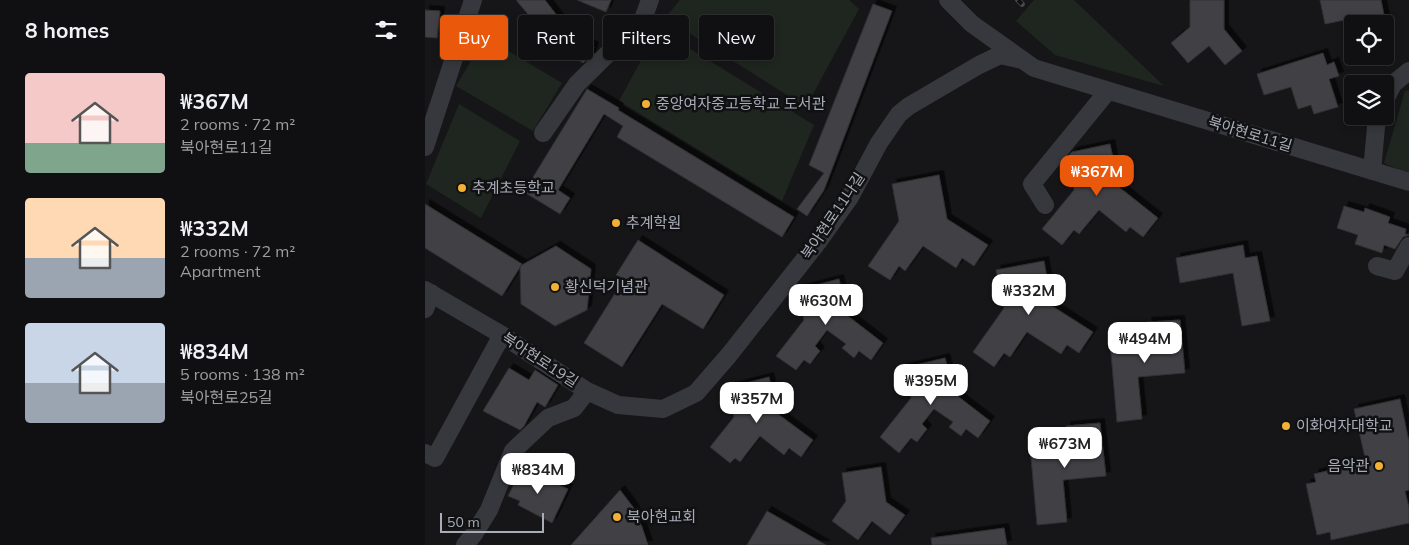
<!DOCTYPE html>
<html lang="en">
<head>
<meta charset="utf-8">
<style>
  :root { --surface:#101012; --page:#19191b; --text:#f1f3f6; --muted:#9c9d9f; --line:#303032; --accent:#ea580c }
  body { margin:0; font-family:Mulish,"Noto Sans KR",sans-serif; background:var(--page); color:var(--text); height:100vh; display:flex; flex-direction:column; font-size:19px; white-space:nowrap }
  * { box-sizing:border-box; margin:0 }
  p { font-size:16px; color:var(--muted) }
  .icon { flex:none; width:28px; height:28px; fill:none; stroke:currentColor; stroke-width:2; stroke-linecap:round; stroke-linejoin:round }
  .map { position:relative; flex:1; overflow:hidden }
  .sheet { display:flex; flex-direction:column; background:var(--surface); width:425px }
  .sheet>* { flex:none }
  .banner { position:absolute; left:15px; top:15px; width:475px; height:45px; display:flex; gap:10px }
  .tools { position:absolute; left:919px; top:15px; display:grid; gap:10px }
  .tools a { display:grid; place-items:center; width:50px; height:50px; border-radius:5px; background:var(--surface); box-shadow:0 2px 8px #0003,0 0 0 1px var(--line); font-size:25px }
  .scale { position:absolute; left:15px; bottom:12px; width:104px; box-sizing:border-box; padding-left:5px; border:2px solid #a8adb8; border-top:0; font-size:14px; line-height:18px; white-space:nowrap; color:#a8adb8; -webkit-text-stroke:4px #111113; paint-order:stroke }
  .price { position:absolute; translate:-50% -42px; padding:0 11px; border-radius:10px; background:#fff; color:#222; font-size:16px; line-height:32px; filter:drop-shadow(0 1px 2px #0008) }
  .price::after { content:''; position:absolute; left:50%; top:30px; width:15px; height:11px; margin-left:-8px; background:inherit; clip-path:polygon(0 0,100% 0,50% 100%) }
  .price.selected { background:var(--accent); color:#fff }
  ul { padding:0; list-style:none }
  li { display:flex; align-items:center; gap:15px; height:125px; padding:0 25px }
  li span { display:grid; place-items:center; flex:none; width:140px; height:100px; border-radius:5px; color:#555 }
  li>.icon { margin-inline-start:auto }
  span .icon { width:60px; height:60px; fill:#fffc; stroke-width:1 }
  li b { font-size:21px }
  h2 { display:flex; justify-content:space-between; align-items:center; height:60px; padding:0 25px; font-size:21px }
  .tag { padding:0 18px; border-radius:5px; background:var(--surface); box-shadow:0 2px 8px #0003,0 0 0 1px var(--line); font-size:18px; line-height:45px }
  .tag.selected { background:var(--accent); color:#fff }
  main { display:flex; flex:1; min-height:0 }
  .map>svg:first-child { display:block }
  .green { fill:#1e261f }
  .building { fill:#404145; stroke:#303034; filter:url(#shadow) }
  .lines { fill:none; stroke-linecap:round; stroke-linejoin:round }
  .minor { stroke:#37383d; stroke-width:18 }
  .rail-casing { stroke:#4a4c52; stroke-width:5.5 }
  .rail { stroke:#111113; stroke-width:4; stroke-dasharray:11; stroke-linecap:butt }
  .poi-dot { fill:#f2b134; stroke:#111113; stroke-width:2 }
  .labels { text-anchor:middle; stroke-width:5; stroke-linejoin:round; paint-order:stroke }
  .poi-label { font-size:15px; fill:#a8adb8; stroke:#111113; text-anchor:start }
  .street-label { font-size:15px; fill:#a8adb8; stroke:#111113 }
</style>
</head>
<body>
<main>
<section class="sheet">
<h2>8 homes<svg class="icon" aria-label="filters" viewBox="0 0 24 24"><path d="M4 7h16M4 17h16"/><circle cx="9" cy="7" r="2"/><circle cx="15" cy="17" r="2"/></svg></h2>
<ul>
<li><span style="background:linear-gradient(#f6c9c9 70%,#7fa58c 0)"><svg class="icon" aria-label="home" viewBox="0 0 24 24"><path d="M3 11l9-7 9 7M6 9v11h12V9"/></svg></span><div><b>₩367M</b><p>2 rooms · 72 m²</p><p>북아현로11길</p></div></li>
<li><span style="background:linear-gradient(#ffd9b3 60%,#9aa5b1 0)"><svg class="icon" aria-label="home" viewBox="0 0 24 24"><path d="M3 11l9-7 9 7M6 9v11h12V9"/></svg></span><div><b>₩332M</b><p>2 rooms · 72 m²</p><p>Apartment</p></div></li>
<li><span style="background:linear-gradient(#c9d6e8 60%,#9aa5b1 0)"><svg class="icon" aria-label="home" viewBox="0 0 24 24"><path d="M3 11l9-7 9 7M6 9v11h12V9"/></svg></span><div><b>₩834M</b><p>5 rooms · 138 m²</p><p>북아현로25길</p></div></li>
</ul>
</section>
<div class="map">
<svg width="984" height="545" viewBox="0 0 984 545">
  <defs>
    <filter id="shadow"><feDropShadow dx="4.5" dy="-4.5" stdDeviation="0" flood-color="#0009"/></filter>
  </defs>
  <rect width="100%" height="100%" fill="#161618"/>
  <path class="green" d="M255,0h169l10,9 -53,98 -141,-89z
    M609,0h40l90,86 -109,-31 -39,-34z
    M233,29l156,96 -32,76 -163,-100z
    M60,37l77,46 -29,48 -77,-45z
    M984,90v84l-25,-11 21,-72z
    M34,104l61,37 -39,77 -55,-34z"/>
  <path class="building" d="M91,0h29l24,31 25,16 -3,9 -8,7 -31,-20z
    M152,0h34l-5,12z
    M765,0h34v29l18,22 -17,14 -16,-19 -21,17 -17,-20 19,-16z
    M895,0h61l4,20 -10,2 1,2h-19l-2,-6 -30,6z
    M448,4l19,7 -68,179 -17,26 -10,-7 27,-36 -15,-8z
    M0,10l15,1 -3,27 -12,-1z
    M898,53l4,12 7,-3 5,14 -10,3 9,28 -24,7 -3,-9 -13,4 -7,-22 -27,8 -7,-21z
    M162,89l32,19 -1,2 176,107 -12,20 -165,-100 6,-11 -19,-12 -46,76 12,8 -10,16 -36,-22z
    M685,144l9,43 39,31 -15,19 -13,-10 -4,5 -27,-22 -20,24 -5,-4 -12,15 -20,-16 32,-39 -7,-32 5,-6z
    M514,175l8,44 41,26 -14,21 -12,-8 -6,10 -33,-22 -18,25 -6,-5 -9,14 -22,-14 31,-45 -7,-37z
    M0,204l97,60 -20,32 -77,-48z
    M919,206l20,6 1,-4 25,9 -2,6 18,6 -1,5 4,1 -6,2 -8,12 -11,-4 -2,8 -27,-9 3,-9 -21,-7z
    M213,240l86,55 -21,34 -41,-25 -40,63 -38,-24 40,-64 -8,-4z
    M818,245l2,13 12,-2 13,65 -28,5 -9,-53 -53,10 -4,-25z
    M131,246l35,23 -4,41 -32,16 -34,-22 -1,-38z
    M619,261l8,45 41,26 -14,21 -12,-8 -6,9 -34,-22 -17,25 -6,-4 -10,14 -21,-15 31,-44 -8,-38z
    M414,279l9,37 35,27 -12,17 -12,-9 -5,7 -12,-10 4,-4 -19,-14 -12,16 5,5 -10,13 -6,-4 -8,10 -20,-14 28,-36 -7,-30z
    M755,320l5,53 -47,4 4,42 -25,3 -7,-80 39,-4 -2,-16z
    M520,358l10,36 35,27 -12,17 -12,-9 -5,7 -12,-9 4,-5 -19,-13 -12,15 5,5 -10,13 -6,-4 -12,15 -19,-16 31,-39 -8,-30z
    M84,368l20,12 6,-10 23,15 -13,22 -8,-5 -13,24 -4,4 -37,-19z
    M344,377l9,37 35,26 -12,17 -12,-9 -5,7 -24,-19 -20,26 -5,-4 -5,5 -20,-16 24,-30 -7,-29z
    M975,399l9,43v48l-4,1 4,17v15l-78,17 -1,-8 -13,3 -11,-51 10,-2 -2,-8 52,-12 -12,-53z
    M675,423l6,53 -43,4 4,42 -30,3 -7,-79 38,-4 -2,-16z
    M456,467l5,35 19,13 -15,20 -18,-14 -14,19 -26,-19 14,-20 -4,-28z
    M97,468l46,21 -16,34 -34,-18 2,-4 -12,-5z
    M195,490l13,17 9,20 6,18h-77z
    M342,511l59,34h-79z
    M579,528l3,17h-75l-1,-7z"/>
  <g class="lines">
    <path class="minor" d="M523,0l24,24 62,44 375,114
      M960,100l8,-16 16,-13
      M118,133l34,-49 66,-65 7,-19
      M0,147l48,-147
      M947,171l5,-55
      M620,205l-13,-21 75,-92
      M952,266l18,5 14,-25
      M0,290l77,45 85,56 31,14 45,4 33,-16 33,-38 89,-113 32,-45 29,-54 20,-29 10,-8 70,-41 21,-10 22,5
      M0,309l6,-16
      M0,453l10,5 67,-123
      M40,545l9,-11 15,-24 24,-59 35,-33 26,-10 13,-17"/>
    <defs>
      <path id="rail" d="M593,0l4,4"/>
    </defs>
    <use href="#rail" class="rail-casing"/>
    <use href="#rail" class="rail"/>
  </g>
  <g class="poi-dot">
    <circle cx="221" cy="104" r="5"/>
    <circle cx="37" cy="188" r="5"/>
    <circle cx="191" cy="223" r="5"/>
    <circle cx="130" cy="287" r="5"/>
    <circle cx="861" cy="426" r="5"/>
    <circle cx="954" cy="466" r="5"/>
    <circle cx="192" cy="517" r="5"/>
  </g>
  <g class="labels">
    <g class="poi-label">
      <text x="231" y="109">중앙여자중고등학교 도서관</text>
      <text x="47" y="193">추계초등학교</text>
      <text x="201" y="228">추계학원</text>
      <text x="140" y="292">황신덕기념관</text>
      <text x="871" y="431">이화여자대학교</text>
      <text x="944" y="471" text-anchor="end">음악관</text>
      <text x="202" y="522">북아현교회</text>
    </g>
    <g class="street-label">
      <text transform="translate(825 134) rotate(17)" y="5">북아현로11길</text>
      <text transform="translate(408 216) rotate(-56)" y="5">북아현로11나길</text>
      <text transform="translate(115 360) rotate(33)" y="5">북아현로19길</text>
    </g>
  </g>
</svg>
<div class="tools">
<a><svg class="icon" aria-label="locate" viewBox="0 0 24 24"><circle cx="12" cy="12" r="6"/><path d="M12 2v4M12 18v4M2 12h4M18 12h4"/></svg></a>
<a><svg class="icon" aria-label="layers" viewBox="0 0 24 24"><path d="M12 4l9 5-9 5-9-5zM3 14l9 5 9-5"/></svg></a>
</div>
<div class="scale">50 m</div>
<b class="price selected" style="left:672px;top:197px">₩367M</b>
<b class="price" style="left:604px;top:316px">₩332M</b>
<b class="price" style="left:401px;top:326px">₩630M</b>
<b class="price" style="left:720px;top:364px">₩494M</b>
<b class="price" style="left:506px;top:406px">₩395M</b>
<b class="price" style="left:332px;top:424px">₩357M</b>
<b class="price" style="left:640px;top:469px">₩673M</b>
<b class="price" style="left:113px;top:495px">₩834M</b>
<div class="banner">
<a class="tag selected">Buy</a>
<a class="tag">Rent</a>
<a class="tag">Filters</a>
<a class="tag">New</a>
</div>
</div>
</main>
</body>
</html>
